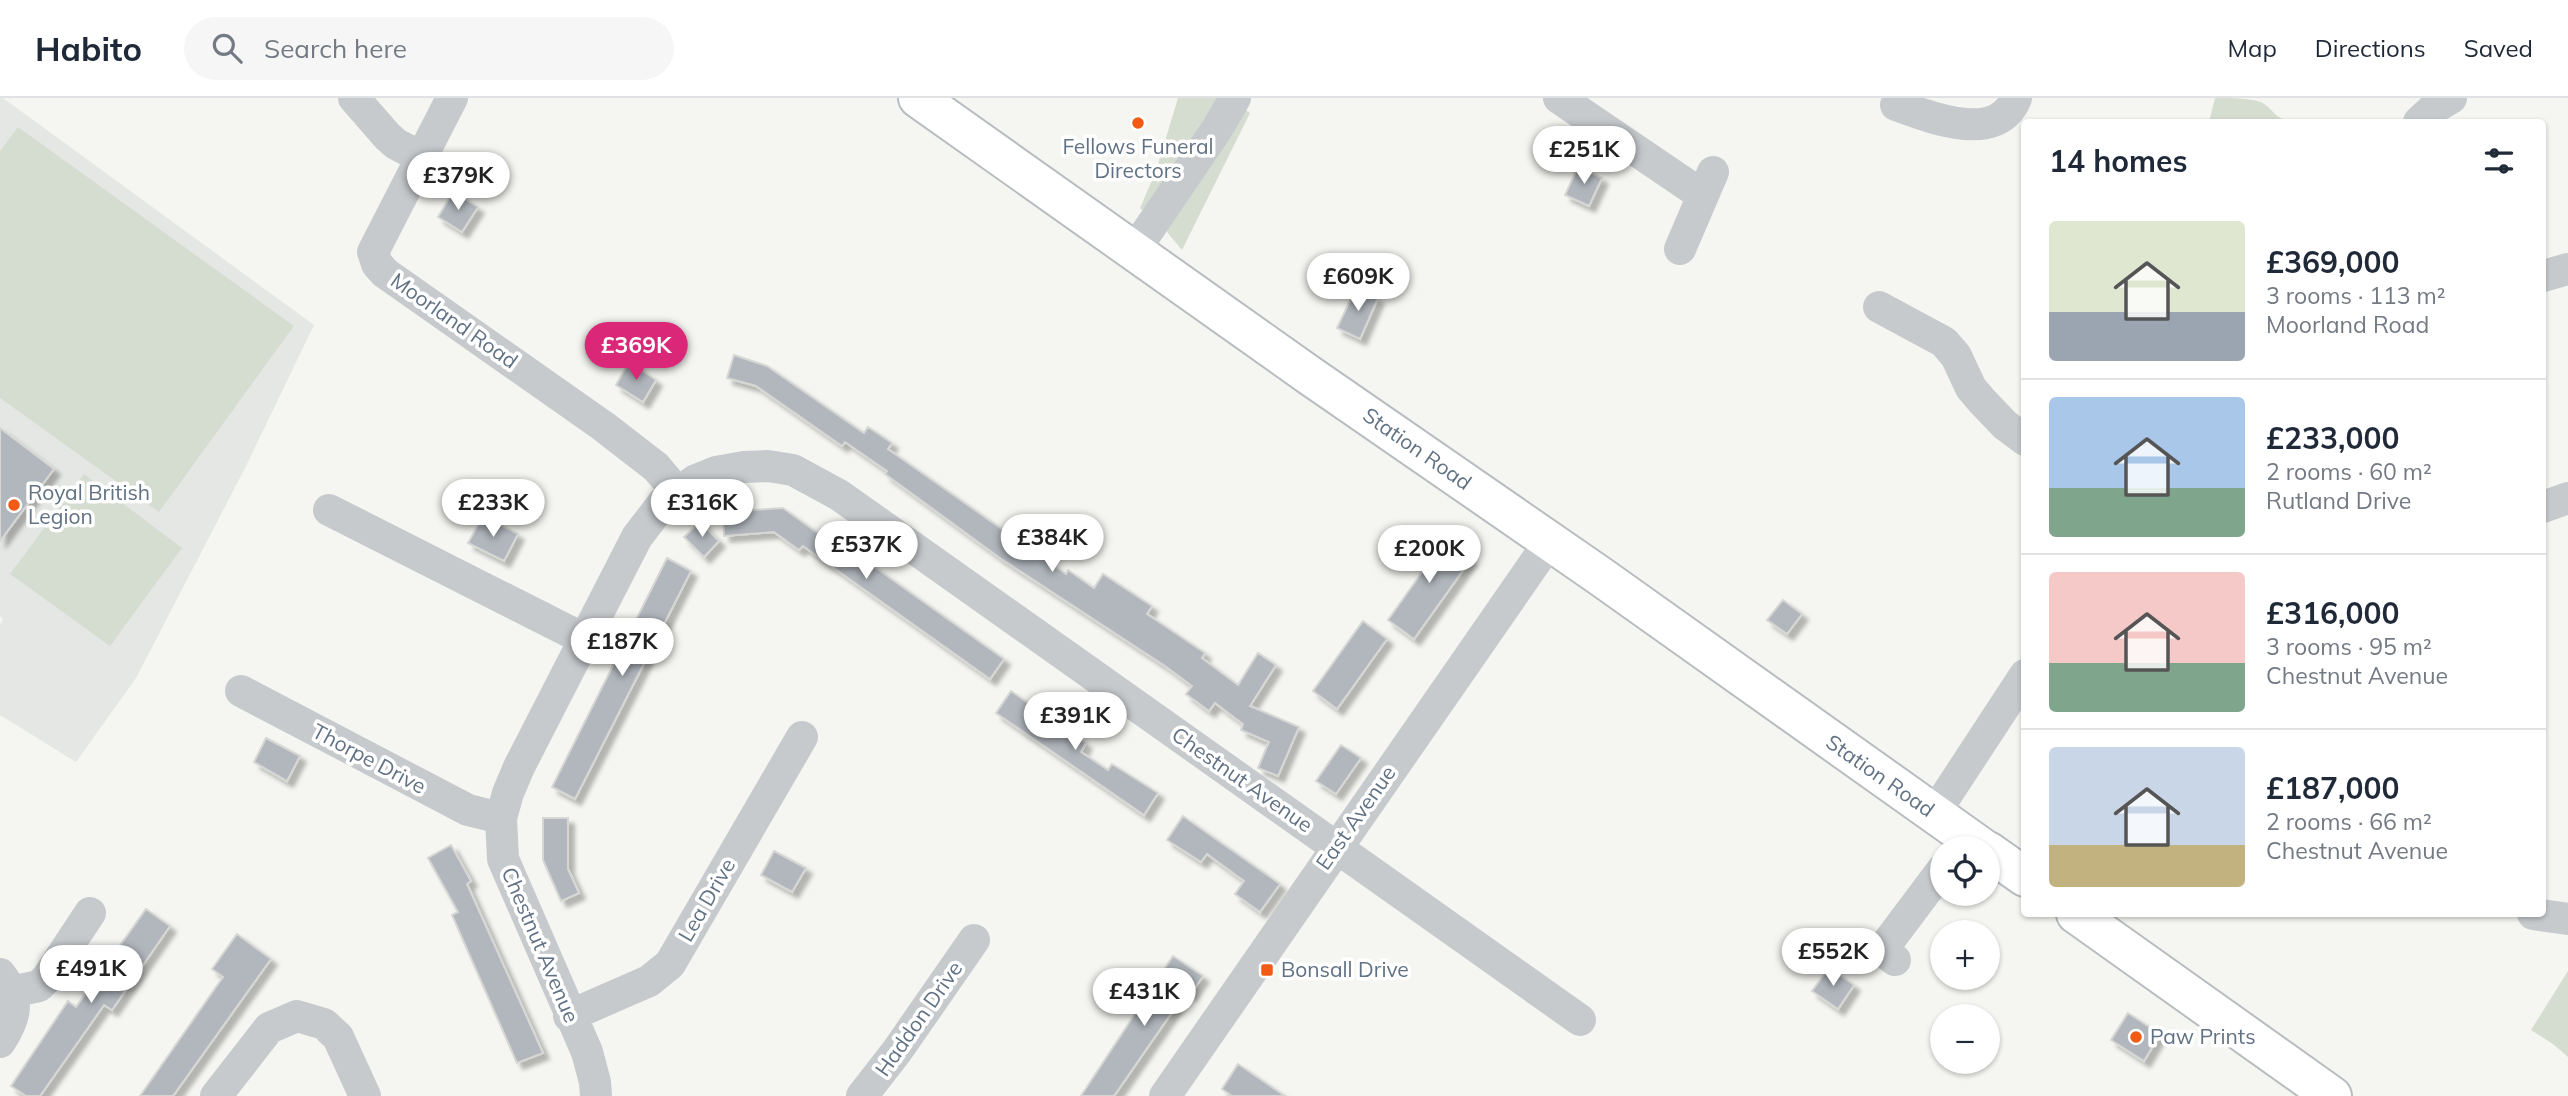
<!DOCTYPE html>
<html lang="en">
<head>
<meta charset="utf-8">
<style>
  :root { --surface:#fff; --page:#f6f6f7; --text:#1f2937; --muted:#747a83; --line:#e0e1e3; --accent:#db2777 }
  body { margin:0; font-family:Mulish,sans-serif; background:var(--page); color:var(--text); height:100vh; display:flex; flex-direction:column; font-size:26px; white-space:nowrap }
  * { box-sizing:border-box; margin:0 }
  p { font-size:23px; color:var(--muted) }
  .icon { flex:none; width:38px; height:38px; fill:none; stroke:currentColor; stroke-width:2; stroke-linecap:round; stroke-linejoin:round }
  .map { position:relative; flex:1; overflow:hidden }
  .panel { position:absolute; left:2021px; top:21px; width:525px; height:798px; display:flex; flex-direction:column; background:var(--surface); border-radius:7px; box-shadow:0 2px 5px #0004 }
  .panel>* { flex:none }
  .buttons { position:absolute; left:1930px; top:738px; display:grid; gap:14px }
  .buttons a { display:grid; place-items:center; width:70px; height:70px; border-radius:50%; background:var(--surface); box-shadow:0 2px 5px #0004; font-size:35px }
  .price { position:absolute; translate:-50% -60px; padding:0 16px; border-radius:24px; background:#fff; color:#222; font-size:23px; line-height:46px; filter:drop-shadow(0 2px 4px #0008) }
  .price::after { content:''; position:absolute; left:50%; top:42px; width:21px; height:16px; margin-left:-10px; background:inherit; clip-path:polygon(0 0,100% 0,50% 100%) }
  .price.selected { background:var(--accent); color:#fff }
  ul { padding:0; list-style:none }
  li { display:flex; align-items:center; gap:21px; height:175px; padding:0 28px }
  li+li { border-top:2px solid var(--line) }
  li span { display:grid; place-items:center; flex:none; width:196px; height:140px; border-radius:7px; color:#555 }
  li>.icon { margin-inline-start:auto }
  span .icon { width:84px; height:84px; fill:#fffc; stroke-width:1 }
  li b { font-size:30px }
  h2 { display:flex; justify-content:space-between; align-items:center; height:84px; padding:0 28px; font-size:30px }
  header { display:flex; align-items:center; gap:42px; box-sizing:border-box; height:98px; padding:0 35px; background:var(--surface); border-bottom:2px solid var(--line) }
  header strong { font-size:33px }
  nav { display:flex; gap:38px; margin-inline-start:auto; font-size:24px }
  .search { width:490px; height:63px; background:var(--page); display:flex; align-items:center; gap:18px; box-sizing:border-box; padding:0 24px; border-radius:38px; color:var(--muted); font-size:26px }
  .map>svg:first-child { display:block }
  .built { fill:#e5e7e4 }
  .green { fill:#d5ddd1 }
  .building { fill:#b1b7bd; stroke:#d6d6d4; stroke-width:2; filter:url(#shadow) }
  .lines { fill:none; stroke-linecap:round; stroke-linejoin:round }
  .major-casing { stroke:#b9bcc0; stroke-width:42 }
  .minor { stroke:#c7cacd; stroke-width:32 }
  .major { stroke:#fff; stroke-width:38 }
  .poi-dot { fill:#f15b15; stroke:#fff; stroke-width:2.5 }
  .labels { text-anchor:middle; stroke-width:7; stroke-linejoin:round; paint-order:stroke }
  .poi-label { font-size:21px; fill:#617284; stroke:#fff; text-anchor:start }
  .street-label { font-size:21px; fill:#617284; stroke:#fff }
</style>
</head>
<body>
<header>
<strong>Habito</strong>
<div class="search"><svg class="icon" aria-label="search" viewBox="0 0 24 24"><circle cx="10" cy="10" r="6"/><path d="M15 15l6 6"/></svg>Search here</div>
<nav><a>Map</a><a>Directions</a><a>Saved</a></nav>
</header>
<div class="map">
<svg width="2568" height="998" viewBox="0 0 2568 998">
  <defs>
    <filter id="shadow"><feDropShadow dx="6" dy="6" stdDeviation="2" flood-color="#0004"/></filter>
  </defs>
  <rect width="100%" height="100%" fill="#f5f5f1"/>
  <path class="built" d="M0,0h3l311,227 -69,143 -109,210 -60,84 -76,-47v-90l3,-6 -3,-3z"/>
  <path class="green" d="M1178,0h43l-74,111 -5,1 -2,-2 16,-37z
    M2215,0c14,0 34,0 46,4 15,9 11,16 33,20h-85z
    M1246,12l4,3 -68,137 -15,-18 2,-9z
    M18,29l276,199 -135,186 -159,-114v-247z
    M84,376l98,74 -72,98 -100,-72z
    M2568,873v86l-15,-13 -22,-14z"/>
  <path class="building" d="M1578,69l24,11 -13,28 -24,-11z
    M453,94l25,15 -16,25 -24,-15z
    M1356,190l22,10 -18,41 -23,-11z
    M734,257l33,11 97,67 4,-6 24,16 -4,6 178,125 2,-4 26,18 9,-14 49,32 -5,8 58,39 -3,5 36,27 20,-32 18,12 -26,41 49,21 -21,49 -20,-8 11,-26 -28,-12 2,-6 -28,-21 -6,8 -23,-17 6,-8 -27,-20 -165,-108 -115,-84 2,-3 -42,-29 -3,4 -86,-60 -29,-8z
    M629,264l27,18 -13,22 -27,-17z
    M0,330l54,41 -54,72z
    M783,410l35,25 3,-4 183,130 -14,20 -187,-133 -4,4 -25,-18 -50,4 -1,-24z
    M483,418l35,18 -14,27 -36,-18z
    M700,424l19,19 -15,16 -20,-20z
    M1434,435l37,26 -57,80 -26,-19 37,-52 -11,-8z
    M667,460l24,13 -116,228 -23,-12z
    M1783,502l19,14 -15,20 -20,-14z
    M1363,523l24,18 -50,70 -24,-18z
    M1011,593l75,52 -5,9 27,18 4,-6 46,29 -14,22 -148,-102z
    M266,640l34,18 -13,25 -33,-19z
    M1341,647l20,13 -25,36 -20,-13z
    M1183,718l97,68 -20,28 -25,-18 9,-13 -37,-27 -6,8 -34,-22z
    M543,720h25v51l11,24 -18,8 -18,-41z
    M451,747l20,36 -4,3 76,169 -26,10 -65,-148 6,-3 -30,-54z
    M774,753l32,17 -14,24 -31,-17z
    M146,811l24,17 -58,84 -8,-5 -64,91h-14l-15,-10 57,-85 8,6z
    M237,836l34,25 -98,137h-33l83,-119 -11,-8z
    M1173,858l30,20 -13,19 -4,-3 -72,104h-33z
    M1829,870l25,17 -16,24 -26,-18z
    M2128,915l32,21 -16,27 -33,-21z
    M1238,966l47,32h-53l-10,-7z"/>
  <g class="lines">
    <defs>
      <path id="major" d="M918,0l391,277 291,201 384,273
        M1988,753l37,26
        M2076,816l256,182"/>
    </defs>
    <use href="#major" class="major-casing"/>
    <path class="minor" d="M354,0l33,38 9,8 25,13
      M452,0l-79,154 4,12 8,9 218,153 53,41 21,25
      M1559,0l143,97
      M1896,7c33,12 102,40 120,-7
      M2419,24l15,-14 17,-10
      M1680,151l33,-77
      M1134,153l83,-122 18,-31
      M2543,178l25,-7
      M1879,209l65,35 12,14 15,32 11,13 23,24 20,15
      M2543,409l25,-9
      M329,412l255,129
      M241,593l227,119 33,8
      M1934,716l91,-139
      M2533,816l35,5
      M1895,862l-13,-10 60,-80
      M11,894l28,-6 8,-8 43,-65
      M569,918l80,-35 21,-17 132,-227
      M0,944c17,-26 20,-43 0,-68
      M216,998l53,-68 28,-12 27,8 14,13 27,59
      M596,998l-1,-14 -8,-30 -84,-193 -2,-41 7,-25 11,-26 118,-230 26,-34 33,-23 20,-8 28,-5 24,-1 25,4 46,25 741,525
      M862,998l35,-45 77,-111
      M1165,998l385,-555"/>
    <use href="#major" class="major"/>
  </g>
  <g class="poi-dot">
    <circle cx="1138" cy="25" r="7"/>
    <circle cx="14" cy="407" r="7"/>
    <rect x="1260" y="865" width="14" height="14" rx="3.5"/>
    <circle cx="2136" cy="939" r="7"/>
  </g>
  <g class="labels">
    <g class="poi-label">
      <text x="1138" y="56" text-anchor="middle">Fellows Funeral<tspan x="1138" dy="24">Directors</tspan></text>
      <text x="28" y="402">Royal British<tspan x="28" dy="24">Legion</tspan></text>
      <text x="1281" y="879">Bonsall Drive</text>
      <text x="2150" y="946">Paw Prints</text>
    </g>
    <g class="street-label">
      <text transform="translate(454 223) rotate(35)" y="7">Moorland Road</text>
      <text transform="translate(1417 351) rotate(35)" y="7">Station Road</text>
      <text transform="translate(369 661) rotate(28)" y="7">Thorpe Drive</text>
      <text transform="translate(1880 678) rotate(35)" y="7">Station Road</text>
      <text transform="translate(1242 682) rotate(35)" y="7">Chestnut Avenue</text>
      <text transform="translate(1356 720) rotate(-55)" y="7">East Avenue</text>
      <text transform="translate(707 802) rotate(-60)" y="7">Lea Drive</text>
      <text transform="translate(540 847) rotate(67)" y="7">Chestnut Avenue</text>
      <text transform="translate(919 921) rotate(-55)" y="7">Haddon Drive</text>
    </g>
  </g>
</svg>
<div class="buttons">
<a><svg class="icon" aria-label="locate" viewBox="0 0 24 24"><circle cx="12" cy="12" r="6"/><path d="M12 2v4M12 18v4M2 12h4M18 12h4"/></svg></a>
<a>+</a>
<a>−</a>
</div>
<b class="price" style="left:1584px;top:88px">£251K</b>
<b class="price" style="left:458px;top:114px">£379K</b>
<b class="price" style="left:1358px;top:215px">£609K</b>
<b class="price selected" style="left:636px;top:284px">£369K</b>
<b class="price" style="left:493px;top:441px">£233K</b>
<b class="price" style="left:702px;top:441px">£316K</b>
<b class="price" style="left:1052px;top:476px">£384K</b>
<b class="price" style="left:866px;top:483px">£537K</b>
<b class="price" style="left:1429px;top:487px">£200K</b>
<b class="price" style="left:622px;top:580px">£187K</b>
<b class="price" style="left:1075px;top:654px">£391K</b>
<b class="price" style="left:1833px;top:890px">£552K</b>
<b class="price" style="left:91px;top:907px">£491K</b>
<b class="price" style="left:1144px;top:930px">£431K</b>
<section class="panel">
<h2>14 homes<svg class="icon" aria-label="filters" viewBox="0 0 24 24"><path d="M4 7h16M4 17h16"/><circle cx="9" cy="7" r="2"/><circle cx="15" cy="17" r="2"/></svg></h2>
<ul>
<li><span style="background:linear-gradient(#dfe7d0 65%,#9aa5b1 0)"><svg class="icon" aria-label="home" viewBox="0 0 24 24"><path d="M3 11l9-7 9 7M6 9v11h12V9"/></svg></span><div><b>£369,000</b><p>3 rooms · 113 m²</p><p>Moorland Road</p></div></li>
<li><span style="background:linear-gradient(#a9c7e8 65%,#7fa58c 0)"><svg class="icon" aria-label="home" viewBox="0 0 24 24"><path d="M3 11l9-7 9 7M6 9v11h12V9"/></svg></span><div><b>£233,000</b><p>2 rooms · 60 m²</p><p>Rutland Drive</p></div></li>
<li><span style="background:linear-gradient(#f6c9c9 65%,#7fa58c 0)"><svg class="icon" aria-label="home" viewBox="0 0 24 24"><path d="M3 11l9-7 9 7M6 9v11h12V9"/></svg></span><div><b>£316,000</b><p>3 rooms · 95 m²</p><p>Chestnut Avenue</p></div></li>
<li><span style="background:linear-gradient(#c9d6e8 70%,#c2b280 0)"><svg class="icon" aria-label="home" viewBox="0 0 24 24"><path d="M3 11l9-7 9 7M6 9v11h12V9"/></svg></span><div><b>£187,000</b><p>2 rooms · 66 m²</p><p>Chestnut Avenue</p></div></li>
</ul>
</section>
</div>
</body>
</html>
